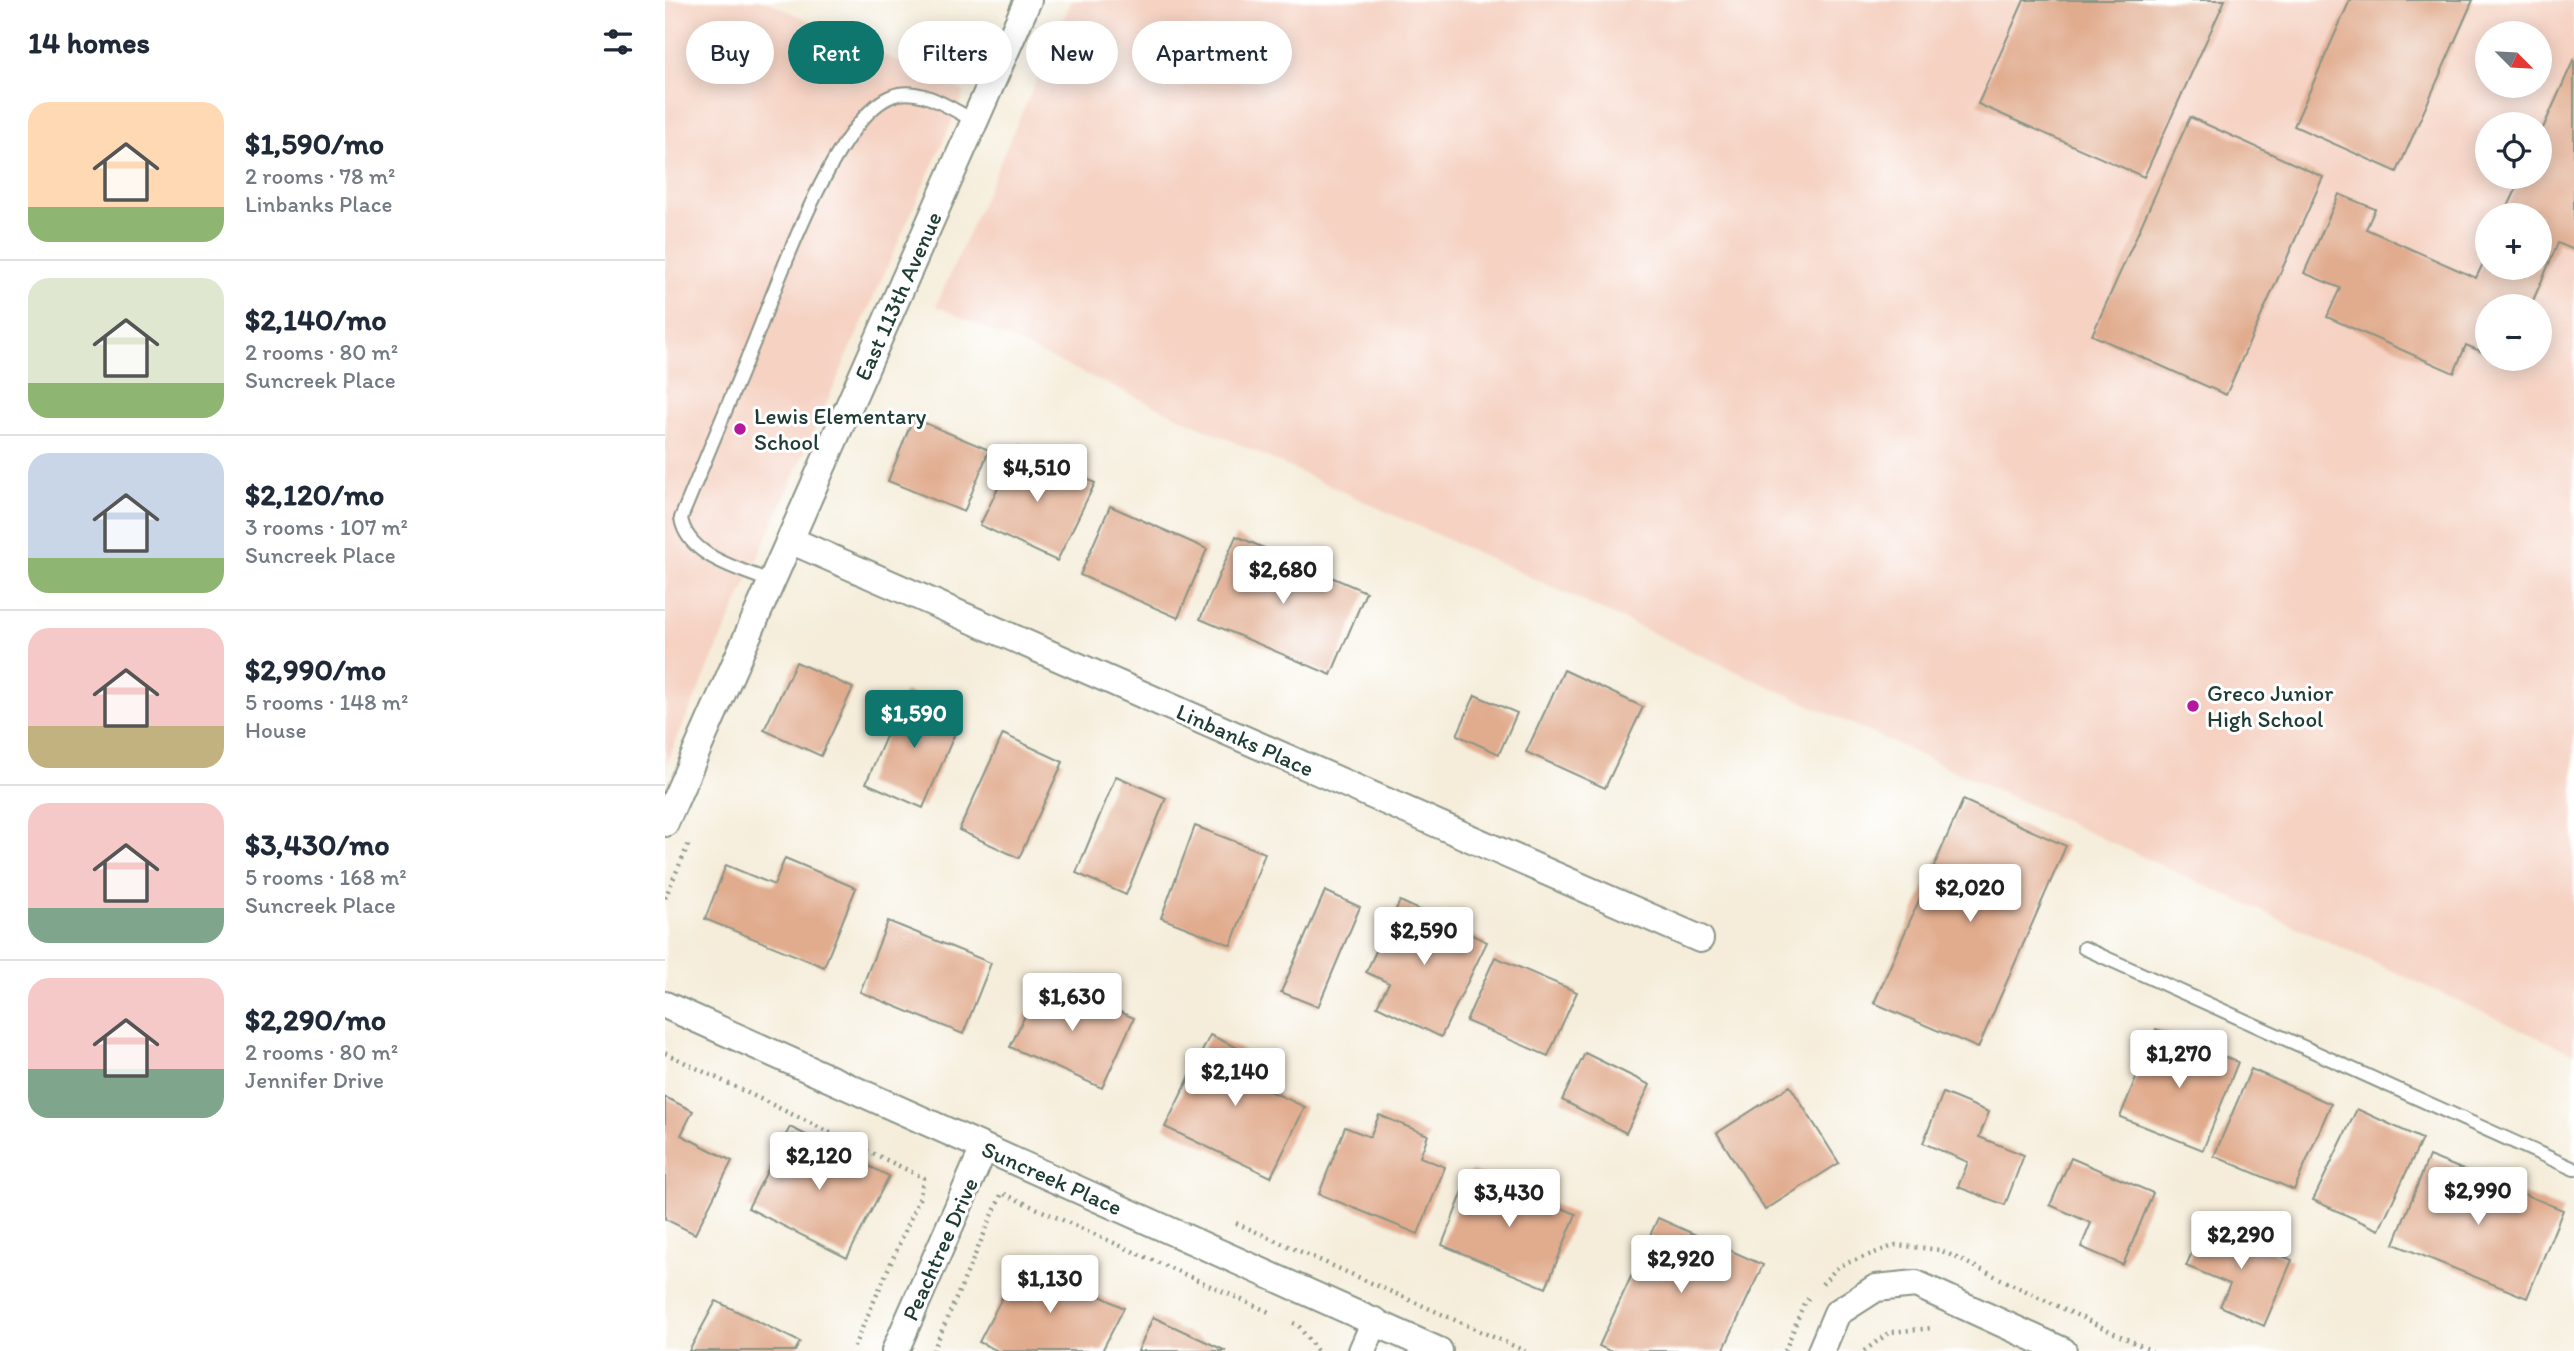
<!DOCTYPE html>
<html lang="en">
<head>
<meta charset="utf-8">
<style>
  :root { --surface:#fff; --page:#f2f2f3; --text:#1f2937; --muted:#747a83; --line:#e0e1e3; --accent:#0f766e }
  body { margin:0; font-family:Itim,sans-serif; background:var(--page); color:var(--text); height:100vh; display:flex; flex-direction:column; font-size:26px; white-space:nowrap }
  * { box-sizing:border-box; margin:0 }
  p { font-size:23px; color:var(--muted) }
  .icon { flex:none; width:38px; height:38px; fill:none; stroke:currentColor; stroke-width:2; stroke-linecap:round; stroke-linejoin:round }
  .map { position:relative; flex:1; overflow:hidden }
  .side { display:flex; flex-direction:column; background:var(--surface); width:665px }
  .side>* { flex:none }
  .hud { position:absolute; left:21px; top:21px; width:665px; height:63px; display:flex; gap:14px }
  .needle { width:46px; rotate:114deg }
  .tools { position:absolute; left:1810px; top:21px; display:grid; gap:14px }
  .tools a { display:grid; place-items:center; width:77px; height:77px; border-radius:50%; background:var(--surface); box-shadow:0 4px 18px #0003; font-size:35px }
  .price { position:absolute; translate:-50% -60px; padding:0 16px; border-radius:7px; background:#fff; color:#222; font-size:23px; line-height:46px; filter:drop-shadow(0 2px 4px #0008) }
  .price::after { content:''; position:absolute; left:50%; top:42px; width:21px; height:16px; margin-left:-10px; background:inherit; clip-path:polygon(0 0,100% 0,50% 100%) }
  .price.on { background:var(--accent); color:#fff }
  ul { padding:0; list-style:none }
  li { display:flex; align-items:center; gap:21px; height:175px; padding:0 28px }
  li+li { border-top:2px solid var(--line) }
  li span { display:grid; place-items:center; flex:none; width:196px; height:140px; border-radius:21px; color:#555 }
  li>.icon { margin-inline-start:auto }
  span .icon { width:84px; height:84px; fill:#fffc; stroke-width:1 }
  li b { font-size:30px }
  h2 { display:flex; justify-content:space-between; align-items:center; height:84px; padding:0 28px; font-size:30px }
  .pill { padding:0 24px; border-radius:32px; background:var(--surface); box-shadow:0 4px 18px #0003; font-size:24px; line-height:63px }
  .pill.on { background:var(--accent); color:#fff }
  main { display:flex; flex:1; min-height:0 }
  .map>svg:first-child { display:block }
  .built { fill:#f5d2c2; fill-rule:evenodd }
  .building { fill:#e1ac8e }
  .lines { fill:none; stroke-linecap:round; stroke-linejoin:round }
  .service-casing { stroke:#8a9587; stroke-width:16 }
  .minor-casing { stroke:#8a9587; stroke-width:30 }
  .path { stroke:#8a9587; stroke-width:4.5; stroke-dasharray:2 5; stroke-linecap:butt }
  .service { stroke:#fff; stroke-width:12 }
  .minor { stroke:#fff; stroke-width:26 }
  .poi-dot { fill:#b5179e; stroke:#fff; stroke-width:2.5 }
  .labels { text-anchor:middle; stroke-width:6; stroke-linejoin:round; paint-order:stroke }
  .street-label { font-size:23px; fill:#1f3d34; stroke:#fff }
  .poi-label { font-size:23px; fill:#1f3d34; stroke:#fff; text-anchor:start }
</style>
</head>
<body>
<main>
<section class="side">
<h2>14 homes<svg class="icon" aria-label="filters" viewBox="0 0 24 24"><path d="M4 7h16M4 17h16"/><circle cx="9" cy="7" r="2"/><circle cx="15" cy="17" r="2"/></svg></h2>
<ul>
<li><span style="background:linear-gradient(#ffd9b3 75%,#8fb573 0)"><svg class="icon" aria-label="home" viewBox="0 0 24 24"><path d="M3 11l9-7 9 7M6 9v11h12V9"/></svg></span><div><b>$1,590/mo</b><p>2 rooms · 78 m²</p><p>Linbanks Place</p></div></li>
<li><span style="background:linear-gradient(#dfe7d0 75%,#8fb573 0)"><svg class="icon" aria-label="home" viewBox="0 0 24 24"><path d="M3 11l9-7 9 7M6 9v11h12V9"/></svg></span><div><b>$2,140/mo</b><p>2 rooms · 80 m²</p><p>Suncreek Place</p></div></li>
<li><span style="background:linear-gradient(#c9d6e8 75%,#8fb573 0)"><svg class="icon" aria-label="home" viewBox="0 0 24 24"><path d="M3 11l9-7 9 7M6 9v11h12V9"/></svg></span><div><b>$2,120/mo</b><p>3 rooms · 107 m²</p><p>Suncreek Place</p></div></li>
<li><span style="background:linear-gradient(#f6c9c9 70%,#c2b280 0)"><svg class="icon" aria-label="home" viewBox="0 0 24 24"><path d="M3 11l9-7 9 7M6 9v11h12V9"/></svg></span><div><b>$2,990/mo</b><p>5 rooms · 148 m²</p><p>House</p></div></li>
<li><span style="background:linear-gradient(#f6c9c9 75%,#7fa58c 0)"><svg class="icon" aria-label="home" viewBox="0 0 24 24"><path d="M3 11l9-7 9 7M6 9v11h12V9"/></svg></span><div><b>$3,430/mo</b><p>5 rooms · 168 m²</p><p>Suncreek Place</p></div></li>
<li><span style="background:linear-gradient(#f6c9c9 65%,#7fa58c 0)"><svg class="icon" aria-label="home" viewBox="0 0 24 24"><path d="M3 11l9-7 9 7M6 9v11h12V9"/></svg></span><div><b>$2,290/mo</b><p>2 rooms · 80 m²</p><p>Jennifer Drive</p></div></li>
</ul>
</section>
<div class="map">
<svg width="1909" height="1351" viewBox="0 0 1909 1351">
  <rect width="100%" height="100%" fill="#fff"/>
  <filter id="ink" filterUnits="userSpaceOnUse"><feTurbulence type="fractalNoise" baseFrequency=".0143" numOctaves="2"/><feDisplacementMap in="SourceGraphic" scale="14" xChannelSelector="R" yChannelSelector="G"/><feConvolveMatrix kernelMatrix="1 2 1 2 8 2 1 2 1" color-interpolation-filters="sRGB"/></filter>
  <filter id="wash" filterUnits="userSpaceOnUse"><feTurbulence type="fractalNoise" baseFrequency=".00686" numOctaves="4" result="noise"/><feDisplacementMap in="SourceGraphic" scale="28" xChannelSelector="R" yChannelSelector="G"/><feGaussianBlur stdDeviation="1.57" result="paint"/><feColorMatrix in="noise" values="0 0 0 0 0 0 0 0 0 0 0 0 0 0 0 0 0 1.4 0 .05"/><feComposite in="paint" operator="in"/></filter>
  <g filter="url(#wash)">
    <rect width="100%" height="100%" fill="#f5edda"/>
    <path class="built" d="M0,0h99l201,92 -300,674z
      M407,0h1502v1054l-1638,-748zM1822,33h52v53h-52zM1822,124h52v53h-52zM1822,215h52v53h-52zM1822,306h52v53h-52z"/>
    <g id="blocks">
      <path class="building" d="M1359,0h201l-81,177 -166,-73z
        M1685,0h123l-76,172 -103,-46z
        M1909,59v191l-16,-7 -26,60 -16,-7 -5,10h-24v48l-21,-9 -12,28 -127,-56 13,-29 -36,-15 35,-79 36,15 -9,20 110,49 11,-23v13h19l19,8 3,-8h11v-24l3,-8 -3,-1v-20h-35l18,-38h17v-40z
        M1525,117l133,60 -97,218 -134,-60z
        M248,418l76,32 -25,62 -76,-31z
        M353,447l77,36 -38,78 -77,-36z
        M445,506l97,43 -29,69 -98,-43z
        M571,536l130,56 -35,83 -131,-56z
        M131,662l57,26 -32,68 -57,-26z
        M899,670l79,37 -38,81 -79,-36z
        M240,692l57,25 -39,91 -57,-25z
        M810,695l42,18 -18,41 -42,-19z
        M338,734l60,28 -44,96 -60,-28z
        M451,776l50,22 -40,97 -50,-22z
        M1298,800l103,46 -88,202 -104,-45z
        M530,826l70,27 -34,92 -70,-27z
        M120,858l71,30 -32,79 -119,-48 21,-54 48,20z
        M660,891l35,16 -42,100 -37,-15z
        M735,901l87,41 -46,95 -64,-31 12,-23 -23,-11z
        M223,921l103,42 -28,71 -103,-42z
        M830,957l82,35 -29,64 -82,-35z
        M378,978l91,40 -32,70 -92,-41z
        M1491,1029l82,33 -35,88 -83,-33z
        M545,1035l62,29 -11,23 44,20 -34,70 -106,-50z
        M920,1053l65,32 -24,48 -64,-33z
        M1586,1069l80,35 -37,86 -80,-34z
        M1125,1086l49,77 -74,47 -48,-77z
        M1278,1093l46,19 -10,25 45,18 -19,50 -47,-18 10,-25 -45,-19z
        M0,1097l28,14 -12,24 51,26 -37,73 -30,-15z
        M1692,1109l65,30 -43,91 -66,-30z
        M714,1115l49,20 -8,22 25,10 -27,67 -99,-40 26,-67 25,10z
        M125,1127l99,49 -42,82 -99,-50z
        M1764,1156l134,54 -36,88 -133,-54z
        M1406,1158l82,35 -30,72 -42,-18 10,-24 -41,-18z
        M806,1171l105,43 -30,74 -104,-43z
        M993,1218l105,47 -40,86h-113l-11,-5z
        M1540,1222l87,38 -28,66 -44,-20 10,-22 -44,-18z
        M358,1257l101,51 -22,43h-104l-19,-9z
        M51,1301l84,41 -5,9h-106z
        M488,1317l73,34h-88z"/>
    </g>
  </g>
  <g filter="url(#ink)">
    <use href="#blocks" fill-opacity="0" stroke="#8a9587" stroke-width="2"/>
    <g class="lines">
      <defs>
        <path id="service" d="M107,582c-31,-13 -85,-25 -91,-64 24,-58 48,-117 73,-176 23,-57 81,-224 138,-246 27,-11 59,13 83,25
          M1419,948l490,221"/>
        <path id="minor" d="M125,540l910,399
          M0,823l363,-823
          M0,1005l774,346
          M230,1351l89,-203
          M697,1351l13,-30
          M1156,1351l16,-38 39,-25 40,-4 147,67"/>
      </defs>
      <use href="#service" class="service-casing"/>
      <use href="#minor" class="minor-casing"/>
      <path class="path" d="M0,898l24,-55
        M0,1053l259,125 -5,21 -67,152
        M571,1223l289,128
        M1157,1284l17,-18 57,-21 44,5 212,101
        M628,1323l5,2 19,26
        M268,1351l69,-158 267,119
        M1120,1351l19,-48 5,-5
        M1199,1351l26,-19 43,-4"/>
      <use href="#service" class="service"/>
      <use href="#minor" class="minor"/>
    </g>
  </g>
  <g class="poi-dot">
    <circle cx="75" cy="429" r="7"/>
    <circle cx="1528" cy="706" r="7"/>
  </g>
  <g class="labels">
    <g class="street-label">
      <text transform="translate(233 296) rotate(-66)" y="8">East 113th Avenue</text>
      <text transform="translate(580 740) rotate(24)" y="8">Linbanks Place</text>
      <text transform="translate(387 1178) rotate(24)" y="8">Suncreek Place</text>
      <text transform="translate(275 1249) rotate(-66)" y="8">Peachtree Drive</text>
    </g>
    <g class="poi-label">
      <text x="89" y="424">Lewis Elementary<tspan x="89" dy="26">School</tspan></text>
      <text x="1542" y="701">Greco Junior<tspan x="1542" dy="26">High School</tspan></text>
    </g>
  </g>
</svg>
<div class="tools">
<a><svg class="needle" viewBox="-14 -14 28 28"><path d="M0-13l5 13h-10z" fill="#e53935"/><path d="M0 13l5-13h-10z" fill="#747a83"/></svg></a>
<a><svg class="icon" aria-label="locate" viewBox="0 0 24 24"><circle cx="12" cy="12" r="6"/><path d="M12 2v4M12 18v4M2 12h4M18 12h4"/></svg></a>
<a>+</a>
<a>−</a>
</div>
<b class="price" style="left:372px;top:504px">$4,510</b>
<b class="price" style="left:618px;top:606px">$2,680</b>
<b class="price on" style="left:249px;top:750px">$1,590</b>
<b class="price" style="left:1305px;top:924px">$2,020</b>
<b class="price" style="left:759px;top:967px">$2,590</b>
<b class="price" style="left:407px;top:1033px">$1,630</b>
<b class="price" style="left:1514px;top:1090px">$1,270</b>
<b class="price" style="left:570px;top:1108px">$2,140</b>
<b class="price" style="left:154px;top:1192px">$2,120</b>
<b class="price" style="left:1813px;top:1227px">$2,990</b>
<b class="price" style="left:844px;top:1229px">$3,430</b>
<b class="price" style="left:1576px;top:1271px">$2,290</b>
<b class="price" style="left:1016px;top:1295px">$2,920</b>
<b class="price" style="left:385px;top:1315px">$1,130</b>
<div class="hud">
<a class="pill">Buy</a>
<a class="pill on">Rent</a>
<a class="pill">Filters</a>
<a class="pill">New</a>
<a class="pill">Apartment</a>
</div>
</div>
</main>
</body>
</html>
